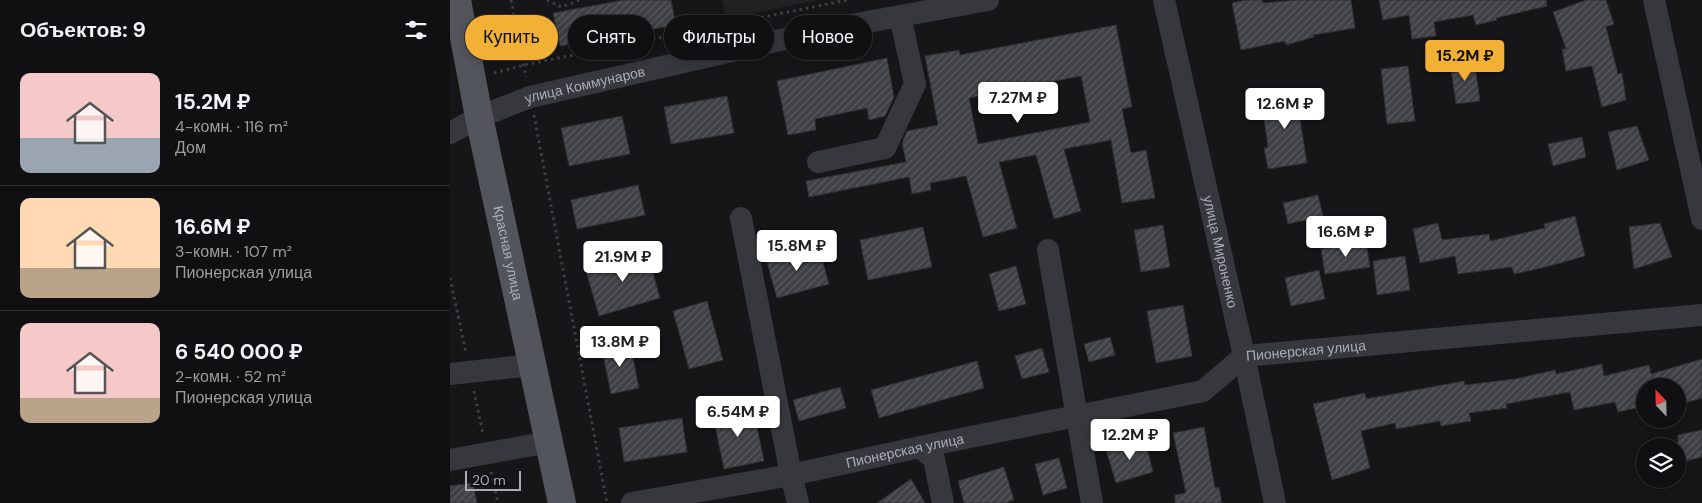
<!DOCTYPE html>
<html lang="ru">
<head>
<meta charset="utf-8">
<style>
  :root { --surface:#101012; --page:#1e1e20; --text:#f1f3f6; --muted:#9c9d9f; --line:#303032; --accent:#f2b134 }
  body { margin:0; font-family:"DM Sans",sans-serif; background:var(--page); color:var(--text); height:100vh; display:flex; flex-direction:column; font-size:19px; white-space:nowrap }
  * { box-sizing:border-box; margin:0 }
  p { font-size:16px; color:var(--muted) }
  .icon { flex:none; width:28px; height:28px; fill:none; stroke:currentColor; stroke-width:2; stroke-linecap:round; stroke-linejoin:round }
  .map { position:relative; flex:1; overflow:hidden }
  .sheet { display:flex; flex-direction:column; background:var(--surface); width:450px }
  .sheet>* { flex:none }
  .banner { position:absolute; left:15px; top:15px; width:475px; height:45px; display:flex; gap:10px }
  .needle { width:32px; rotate:338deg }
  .controls { position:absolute; left:1186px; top:378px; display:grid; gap:10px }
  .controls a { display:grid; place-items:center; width:50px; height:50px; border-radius:50%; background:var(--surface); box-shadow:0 2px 12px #0003,0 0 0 1px var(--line); font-size:25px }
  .scale { position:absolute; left:15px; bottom:12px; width:56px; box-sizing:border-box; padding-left:5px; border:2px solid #a8adb8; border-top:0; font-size:14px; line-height:18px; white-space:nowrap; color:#a8adb8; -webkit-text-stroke:4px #111113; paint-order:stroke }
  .price { position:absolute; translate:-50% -42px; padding:0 11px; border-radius:5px; background:#fff; color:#222; font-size:16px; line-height:32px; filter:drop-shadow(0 1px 2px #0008) }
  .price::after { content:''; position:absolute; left:50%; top:30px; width:15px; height:11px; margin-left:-8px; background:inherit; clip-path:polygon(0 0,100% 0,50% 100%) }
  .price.active { background:var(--accent); color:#111 }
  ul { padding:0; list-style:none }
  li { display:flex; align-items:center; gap:15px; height:125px; padding:0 20px }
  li+li { border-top:1px solid var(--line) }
  li span { display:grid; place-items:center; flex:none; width:140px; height:100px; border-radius:10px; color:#555 }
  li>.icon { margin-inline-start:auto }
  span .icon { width:60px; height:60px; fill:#fffc; stroke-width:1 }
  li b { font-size:21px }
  h2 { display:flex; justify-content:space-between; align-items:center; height:60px; padding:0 20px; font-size:21px }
  .pill { padding:0 18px; border-radius:22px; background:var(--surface); box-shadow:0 2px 12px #0003,0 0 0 1px var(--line); font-size:18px; line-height:45px }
  .pill.active { background:var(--accent); color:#111 }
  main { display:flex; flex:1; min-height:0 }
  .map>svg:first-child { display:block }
  .built { fill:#222225 }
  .building { fill:url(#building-hatch); stroke:#303034; fill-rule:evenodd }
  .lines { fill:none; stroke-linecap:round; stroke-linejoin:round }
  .path { stroke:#3d3f44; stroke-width:3; stroke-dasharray:2.5 4; stroke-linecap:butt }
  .minor { stroke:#37383d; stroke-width:22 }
  .major { stroke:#53555c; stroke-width:28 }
  .labels { text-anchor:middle; stroke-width:4; stroke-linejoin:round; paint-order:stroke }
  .street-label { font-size:14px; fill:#a8adb8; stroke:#111113 }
</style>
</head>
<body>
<main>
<section class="sheet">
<h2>Объектов: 9<svg class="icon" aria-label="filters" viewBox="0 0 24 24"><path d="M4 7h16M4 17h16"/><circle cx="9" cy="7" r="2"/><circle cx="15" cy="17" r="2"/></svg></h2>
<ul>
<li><span style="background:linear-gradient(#f6c9c9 65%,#9aa5b1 0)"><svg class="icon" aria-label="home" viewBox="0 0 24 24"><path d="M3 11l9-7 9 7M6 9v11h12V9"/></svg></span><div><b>15.2M ₽</b><p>4-комн. · 116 m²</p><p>Дом</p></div></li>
<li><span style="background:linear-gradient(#ffd9b3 70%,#b9a48a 0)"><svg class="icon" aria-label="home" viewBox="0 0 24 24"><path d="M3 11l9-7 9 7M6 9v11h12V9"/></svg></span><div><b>16.6M ₽</b><p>3-комн. · 107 m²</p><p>Пионерская улица</p></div></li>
<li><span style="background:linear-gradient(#f6c9c9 75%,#b9a48a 0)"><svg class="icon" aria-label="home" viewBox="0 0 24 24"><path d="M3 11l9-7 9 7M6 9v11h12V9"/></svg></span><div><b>6 540 000 ₽</b><p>2-комн. · 52 m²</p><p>Пионерская улица</p></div></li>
</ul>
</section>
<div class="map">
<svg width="1252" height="503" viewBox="0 0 1252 503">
  <defs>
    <pattern id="building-hatch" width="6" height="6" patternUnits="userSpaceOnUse" patternTransform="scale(1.25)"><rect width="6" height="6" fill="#404145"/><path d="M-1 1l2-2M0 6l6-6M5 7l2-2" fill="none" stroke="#595a5e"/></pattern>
  </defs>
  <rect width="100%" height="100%" fill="#161618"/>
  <path class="built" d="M272,0h95l-91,19z"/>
  <path class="building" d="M174,0h47l5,25 -116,21 -7,-33z
    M796,0h16l1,3 34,-3h54l4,28 -42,7 1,2 -28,8 -1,-4 -44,9 -9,-47z
    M929,0h167l1,6 -51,12 1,2 -21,5 -3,-10 -39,7 2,14 -24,3 -3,-24 -26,5z
    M1136,0h20l8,24 -8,3 12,47 4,-1 4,27 -24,7 -10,-41 -26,5 -4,-22h4l-13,-37z
    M666,25l16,82 -10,2 9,44 15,-3 9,48 -33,5 -11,-63 -47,9 17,62 -27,8 -18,-64 -37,7 18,66 -34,9 -17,-61 -36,7 1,7 -19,4 -3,-17 -100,20 -3,-16 100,-19 -4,-19 5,-12 31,-6 -13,-69 34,-6 1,5zM631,76l9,46 -112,22 -9,-46z
    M437,58l7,39 -9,19 -16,4 -2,-12 -52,11 1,11 -28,5 -11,-54z
    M1024,59l6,42 -24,3 -6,-42z
    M958,66l7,55 -28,3 -6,-55z
    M853,91l4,28 -7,1 7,43 -39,6 -4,-21 4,-1 -7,-49z
    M277,96l7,37 -63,11 -7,-37z
    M172,116l8,38 -61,12 -8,-38z
    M1187,126l12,34 -32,10 -9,-38z
    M1132,137l4,20 -33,9 -5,-22z
    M188,185l7,30 -68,14 -6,-29z
    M868,195l5,21 -35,8 -5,-21z
    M1125,216l10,40 -39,11 -32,7 -2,-7 -54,7 -3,-18 -35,7 -7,-34 25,-6 4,17 47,-6 1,7 55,-13 -1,-4z
    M1210,223l12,34 -38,12 -5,-42z
    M713,225l7,42 -29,5 -7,-42z
    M473,227l9,40 -64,13 -8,-40z
    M916,242l4,25 -45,7 -4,-25z
    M368,245l11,39 -52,14 -11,-39z
    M197,251l13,47 -61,18 -14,-48z
    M955,256l5,34 -33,5 -4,-34z
    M566,266l10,38 -27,7 -10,-37z
    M869,270l6,29 -34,7 -6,-28z
    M257,301l16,59 -34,9 -16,-58z
    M733,305l9,51 -36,7 -9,-52z
    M660,337l5,18 -26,7 -5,-18z
    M180,343l9,45 -28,6 -9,-45z
    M592,348l7,24 -27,7 -7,-23z
    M1252,359v39l-24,7v-19h-33v20l-27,6 -3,-10 -41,8 -4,-18 -64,12 1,4 -38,5 2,8 -30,5 -1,-5 -44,8 -1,-6 -34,8 9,37 -38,12 -19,-76 52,-11 1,6 98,-18 1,4 50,-6 40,-9 1,4 46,-10 2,12 45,-11 2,9z
    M527,361l7,27 -105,30 -8,-28z
    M390,387l6,21 -47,13 -6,-21z
    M303,408l11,53 -40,8 -11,-53z
    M232,418l5,34 -63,10 -5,-34z
    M754,427l11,61 4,-1 3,16h-47v-8l11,-2 -13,-60z
    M1252,430v27l-24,6v-28z
    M695,440l8,32 -37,11 -10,-33z
    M609,458l8,30 -24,7 -8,-31z
    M554,467l10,33 -9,3h-41l-6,-22z
    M461,479l14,24h-48z
    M23,483l4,20h-27v-17z"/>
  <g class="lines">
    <path class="path" d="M61,0l15,77
      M97,0l14,7 19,-7
      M44,73l30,-8 324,-65
      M84,115l73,388
      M0,278l16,75
      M24,391l9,43
      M41,472l7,31"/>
    <g class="minor">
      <path id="s1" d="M714,0l80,356 31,147"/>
      <path d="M1204,0l48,219"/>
      <path id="s2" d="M0,133l29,-16 51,-20 299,-68 159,-29"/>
      <path d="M368,162l67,-14 30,-64 -15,-68"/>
      <path d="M291,218l50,257 7,28"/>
      <path d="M598,250l44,253"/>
      <path d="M0,374l82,-9"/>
      <path d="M470,447l14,12 9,44"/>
      <path d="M0,460l99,-18"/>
      <path id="s3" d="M182,503l159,-28 129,-28 283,-56 41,-35 458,-41"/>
    </g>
    <path class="major" id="s4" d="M7,0l22,117 83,386"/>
  </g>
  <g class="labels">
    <g class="street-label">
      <text dy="5" stroke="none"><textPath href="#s2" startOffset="144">улица Коммунаров</textPath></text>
      <text dy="5" stroke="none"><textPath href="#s1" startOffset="258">улица Мироненко</textPath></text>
      <text dy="5" stroke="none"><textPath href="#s4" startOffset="258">Красная улица</textPath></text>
      <text dy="5" stroke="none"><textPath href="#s3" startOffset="698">Пионерская улица</textPath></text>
      <text dy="5" stroke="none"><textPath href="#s3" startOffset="278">Пионерская улица</textPath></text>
    </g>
  </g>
</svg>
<div class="controls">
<a><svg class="needle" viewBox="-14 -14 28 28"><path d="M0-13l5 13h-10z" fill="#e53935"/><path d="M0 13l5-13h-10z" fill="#9c9d9f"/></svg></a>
<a><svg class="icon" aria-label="layers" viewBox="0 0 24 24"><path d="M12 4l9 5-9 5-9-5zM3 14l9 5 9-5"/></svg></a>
</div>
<div class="scale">20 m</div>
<b class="price active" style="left:1015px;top:82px">15.2M ₽</b>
<b class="price" style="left:568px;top:124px">7.27M ₽</b>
<b class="price" style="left:835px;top:130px">12.6M ₽</b>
<b class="price" style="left:896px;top:258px">16.6M ₽</b>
<b class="price" style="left:347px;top:272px">15.8M ₽</b>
<b class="price" style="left:173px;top:283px">21.9M ₽</b>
<b class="price" style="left:170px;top:368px">13.8M ₽</b>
<b class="price" style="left:288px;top:438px">6.54M ₽</b>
<b class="price" style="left:680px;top:461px">12.2M ₽</b>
<div class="banner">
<a class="pill active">Купить</a>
<a class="pill">Снять</a>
<a class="pill">Фильтры</a>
<a class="pill">Новое</a>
</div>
</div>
</main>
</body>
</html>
